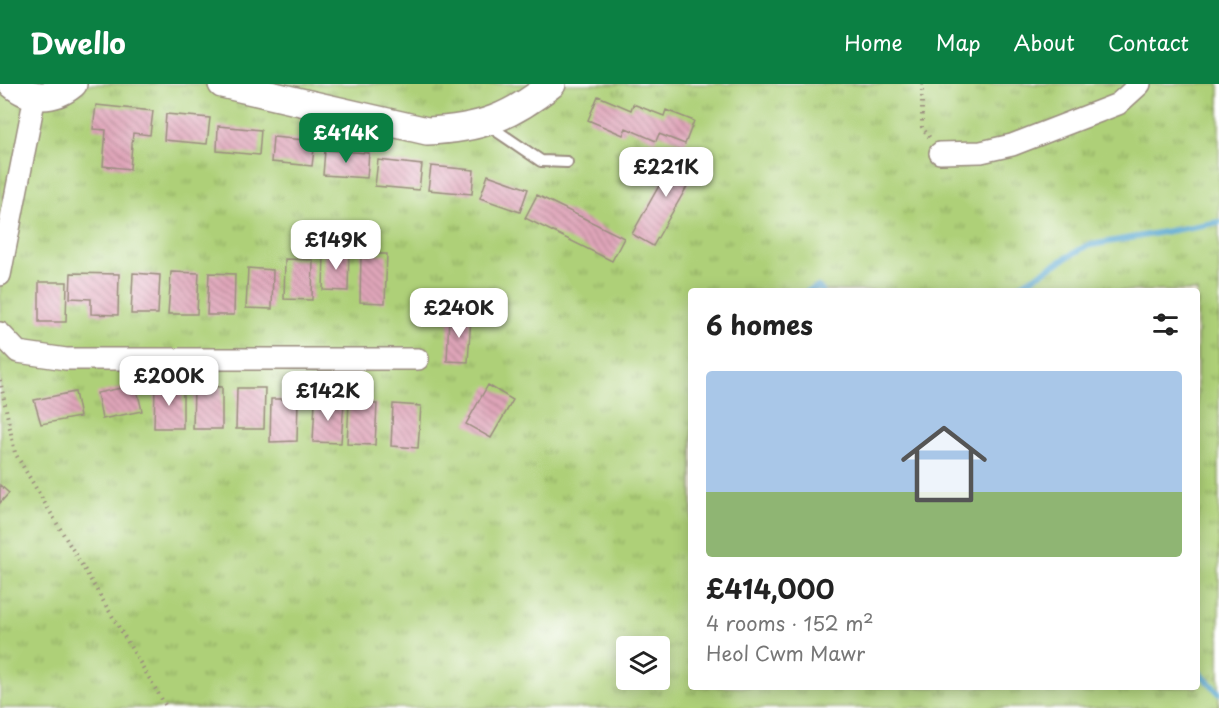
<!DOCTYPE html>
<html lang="en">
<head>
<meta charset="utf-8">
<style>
  :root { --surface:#fff; --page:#f6f6f6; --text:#222; --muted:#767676; --accent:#0b8043 }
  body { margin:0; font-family:"Playpen Sans",sans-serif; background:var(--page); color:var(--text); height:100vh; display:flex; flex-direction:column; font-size:22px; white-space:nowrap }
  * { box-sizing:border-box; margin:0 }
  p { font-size:20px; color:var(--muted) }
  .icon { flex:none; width:33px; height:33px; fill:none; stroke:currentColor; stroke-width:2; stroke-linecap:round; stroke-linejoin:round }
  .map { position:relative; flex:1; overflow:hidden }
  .panel { position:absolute; left:688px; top:204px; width:512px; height:402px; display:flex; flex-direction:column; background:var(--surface); border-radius:6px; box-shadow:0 3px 15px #0003 }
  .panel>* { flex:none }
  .fabs { position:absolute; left:616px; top:552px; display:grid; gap:12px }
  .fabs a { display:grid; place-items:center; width:54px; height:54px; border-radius:6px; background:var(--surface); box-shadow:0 3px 15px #0003; font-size:30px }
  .price { position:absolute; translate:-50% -51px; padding:0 14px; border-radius:12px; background:#fff; color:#222; font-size:20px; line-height:39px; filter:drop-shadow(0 2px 3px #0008) }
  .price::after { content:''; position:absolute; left:50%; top:36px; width:18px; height:14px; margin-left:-9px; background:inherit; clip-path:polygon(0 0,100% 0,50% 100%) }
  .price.selected { background:var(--accent); color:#fff }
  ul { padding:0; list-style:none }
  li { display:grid; align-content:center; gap:12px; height:318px; padding:0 18px }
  li span { display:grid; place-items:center; height:186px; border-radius:6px; color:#555 }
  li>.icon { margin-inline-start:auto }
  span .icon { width:108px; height:108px; fill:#fffc; stroke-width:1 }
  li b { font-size:26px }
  h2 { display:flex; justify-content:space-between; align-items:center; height:72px; padding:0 18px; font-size:26px }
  header { display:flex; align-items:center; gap:36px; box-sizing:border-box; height:84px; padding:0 30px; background:var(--accent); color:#fff }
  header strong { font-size:28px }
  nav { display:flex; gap:33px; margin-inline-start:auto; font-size:21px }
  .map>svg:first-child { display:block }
  .park { fill:url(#park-tufts); stroke:#747d4b; stroke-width:1.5; fill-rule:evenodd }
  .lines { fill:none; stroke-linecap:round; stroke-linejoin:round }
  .stream { stroke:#53a4cd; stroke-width:6 }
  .building { fill:url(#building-back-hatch) }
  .service-casing { stroke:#9a8d7f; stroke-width:14 }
  .minor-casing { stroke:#9a8d7f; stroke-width:24 }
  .tertiary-casing { stroke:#9a8d7f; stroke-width:30 }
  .path { stroke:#9a8d7f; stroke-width:4; stroke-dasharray:1.5 4.5; stroke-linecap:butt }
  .service { stroke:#fff; stroke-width:10 }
  .minor { stroke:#fff; stroke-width:21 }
  .tertiary { stroke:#fff; stroke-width:27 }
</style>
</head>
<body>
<header>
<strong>Dwello</strong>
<nav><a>Home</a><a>Map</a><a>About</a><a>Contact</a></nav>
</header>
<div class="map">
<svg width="1219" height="624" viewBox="0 0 1219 624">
  <defs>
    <pattern id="park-tufts" width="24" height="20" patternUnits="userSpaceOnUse" patternTransform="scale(1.5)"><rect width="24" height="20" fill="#aed078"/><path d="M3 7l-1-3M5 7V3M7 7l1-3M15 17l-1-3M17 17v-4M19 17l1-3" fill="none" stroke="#8fa962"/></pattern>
    <pattern id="building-back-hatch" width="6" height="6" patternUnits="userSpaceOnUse" patternTransform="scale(1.5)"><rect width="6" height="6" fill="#dfa5b9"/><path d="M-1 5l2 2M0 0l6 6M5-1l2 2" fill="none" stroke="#b68796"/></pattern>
  </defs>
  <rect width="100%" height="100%" fill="#fff"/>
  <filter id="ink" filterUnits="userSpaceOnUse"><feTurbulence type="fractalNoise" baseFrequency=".0167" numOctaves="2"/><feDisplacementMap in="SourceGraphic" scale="12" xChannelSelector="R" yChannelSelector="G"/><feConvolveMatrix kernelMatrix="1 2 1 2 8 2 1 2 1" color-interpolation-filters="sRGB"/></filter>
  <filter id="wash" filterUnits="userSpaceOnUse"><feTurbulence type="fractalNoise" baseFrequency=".008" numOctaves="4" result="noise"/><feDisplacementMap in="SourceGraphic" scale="24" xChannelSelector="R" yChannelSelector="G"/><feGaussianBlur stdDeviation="1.35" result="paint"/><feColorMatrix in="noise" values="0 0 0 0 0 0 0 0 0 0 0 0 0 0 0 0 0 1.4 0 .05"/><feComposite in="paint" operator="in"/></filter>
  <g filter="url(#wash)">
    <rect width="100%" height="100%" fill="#f8f0e0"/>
    <path class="park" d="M0,0h1219v624h-1219zM692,207h505v396h-505zM627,562h33v34h-33z"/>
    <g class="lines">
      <path class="stream" d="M808,207l10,-4 4,4
        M1011,207l75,-45 133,-24
        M1197,586l22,23"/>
    </g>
    <g id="blocks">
      <path class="building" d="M598,12l33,14 2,-6 31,12 2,-6 28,11 -9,23 -26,-10 -3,7 -30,-13 -3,7 -35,-15z
        M96,21l57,6 -3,24 -17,-2 -3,36 -27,-3 3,-36 -13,-1z
        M166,30l44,4 -3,26 -43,-4z
        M218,42l43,4 -2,25 -42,-4z
        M273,53l42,4 -3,25 -41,-4z
        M325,66l44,3 -2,25 -44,-3z
        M679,66l22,12 -48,84 -21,-12z
        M378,76l44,5 -3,25 -44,-4z
        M431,82l43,4 -2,24 -44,-4z
        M488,91l40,14 -8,23 -40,-14z
        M537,111l87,43 -12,23 -87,-43z
        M324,168h25l-1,39 -25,-1z
        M361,170h26l-2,49 -25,-1z
        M285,175l28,1 -1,40 -28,-1z
        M248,184l25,2 -1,39 -26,-1z
        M171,188l28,1 -2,41h-29z
        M71,189l48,1 -1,41 -27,-1v-15l-21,-1z
        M133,189l27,2 -2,39h-27z
        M209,189l26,1 -1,41h-27z
        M39,198h28l-1,40h-27z
        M449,232l22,1 -3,45 -21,-1z
        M136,301l6,26 -40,8 -5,-26z
        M183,301v43h-29l1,-42z
        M488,301l25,15 -22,38 -25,-14z
        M194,302l28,1v42h-29z
        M237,304h28l-1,41h-28z
        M75,308l5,25 -39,7 -7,-24z
        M271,315h27l-1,42 -27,1z
        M315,317l29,1 -3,41 -28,-1z
        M349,318l28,2 -2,41 -28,-1z
        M393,320l28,2 -3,42 -27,-2z
        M0,401l9,8 -9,10z"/>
    </g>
  </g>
  <g filter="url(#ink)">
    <use href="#blocks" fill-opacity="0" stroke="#9a8d7f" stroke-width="1.5"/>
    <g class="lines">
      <defs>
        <path id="service" d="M488,41l53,36 26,1"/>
        <path id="minor" d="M940,69l41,-1 31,-7 106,-41 22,-20
          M0,191l35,-179
          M0,249l18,19 48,7h352"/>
        <path id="tertiary" d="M12,0c19,16 42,16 61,0
          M222,0l205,47c53,-2 84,-14 125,-47"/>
      </defs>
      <use href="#service" class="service-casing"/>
      <use href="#minor" class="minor-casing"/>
      <use href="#tertiary" class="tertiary-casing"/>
      <path class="path" d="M922,0v43l8,11
        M0,296l15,73 152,255"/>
      <use href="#service" class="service"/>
      <use href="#minor" class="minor"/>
      <use href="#tertiary" class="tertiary"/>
    </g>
  </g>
</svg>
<div class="fabs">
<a><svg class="icon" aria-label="layers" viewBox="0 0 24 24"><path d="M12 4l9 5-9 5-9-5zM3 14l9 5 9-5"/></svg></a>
</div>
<b class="price selected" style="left:346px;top:80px">£414K</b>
<b class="price" style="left:666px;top:114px">£221K</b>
<b class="price" style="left:336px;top:187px">£149K</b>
<b class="price" style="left:459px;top:255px">£240K</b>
<b class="price" style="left:169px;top:323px">£200K</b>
<b class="price" style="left:328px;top:338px">£142K</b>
<section class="panel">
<h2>6 homes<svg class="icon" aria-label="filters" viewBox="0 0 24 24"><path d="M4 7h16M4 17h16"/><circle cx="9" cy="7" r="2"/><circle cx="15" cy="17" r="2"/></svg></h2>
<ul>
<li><span style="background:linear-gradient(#a9c7e8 65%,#8fb573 0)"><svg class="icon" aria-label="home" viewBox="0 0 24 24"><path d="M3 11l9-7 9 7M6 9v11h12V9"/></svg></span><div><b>£414,000</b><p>4 rooms · 152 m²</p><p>Heol Cwm Mawr</p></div></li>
</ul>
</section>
</div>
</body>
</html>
